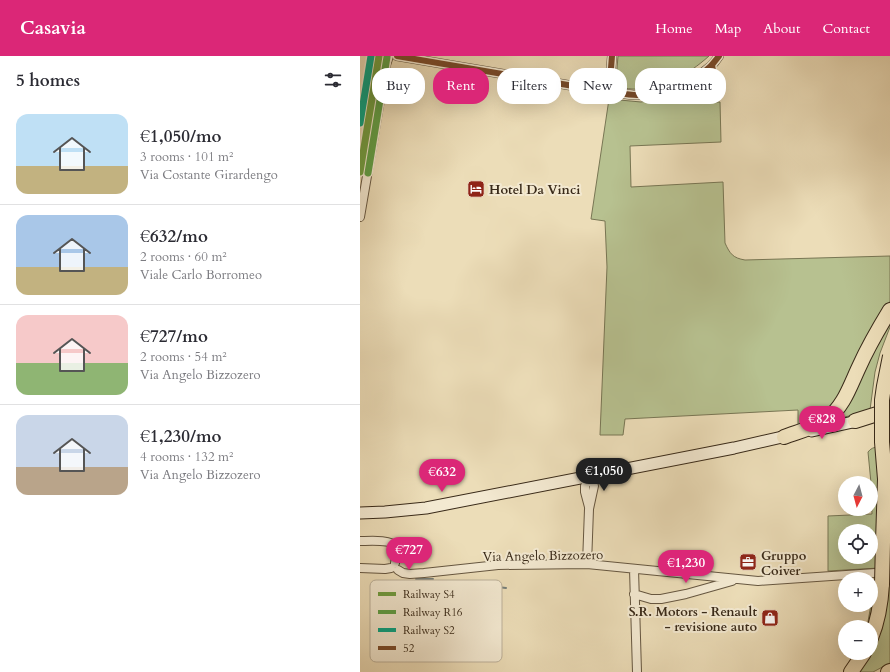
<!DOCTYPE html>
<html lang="en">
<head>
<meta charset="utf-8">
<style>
  :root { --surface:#fff; --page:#f7f7f7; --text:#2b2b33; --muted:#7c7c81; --line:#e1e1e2; --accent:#db2777 }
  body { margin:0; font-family:Cardo,serif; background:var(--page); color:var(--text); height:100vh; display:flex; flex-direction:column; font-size:15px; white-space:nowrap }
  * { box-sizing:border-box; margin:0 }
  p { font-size:13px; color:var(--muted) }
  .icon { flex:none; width:22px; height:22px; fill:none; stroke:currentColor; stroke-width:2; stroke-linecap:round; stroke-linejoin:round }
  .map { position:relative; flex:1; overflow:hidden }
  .details { display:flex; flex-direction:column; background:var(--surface); width:360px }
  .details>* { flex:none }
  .banner { position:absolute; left:12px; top:12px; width:380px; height:36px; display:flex; gap:8px }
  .needle { width:26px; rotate:186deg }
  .buttons { position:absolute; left:478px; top:420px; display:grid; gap:8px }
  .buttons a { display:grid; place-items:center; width:40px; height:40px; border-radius:50%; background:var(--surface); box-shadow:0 4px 16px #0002; font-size:20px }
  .price { position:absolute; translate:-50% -34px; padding:0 9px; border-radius:14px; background:var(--accent); color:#fff; font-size:13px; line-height:26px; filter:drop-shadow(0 1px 2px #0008) }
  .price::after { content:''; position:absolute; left:50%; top:24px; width:12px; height:9px; margin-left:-6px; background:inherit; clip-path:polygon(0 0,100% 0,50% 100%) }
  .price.current { background:#222; color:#fff }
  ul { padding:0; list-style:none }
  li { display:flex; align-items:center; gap:12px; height:100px; padding:0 16px }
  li+li { border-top:1px solid var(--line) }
  li span { display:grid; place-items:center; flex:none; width:112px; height:80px; border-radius:12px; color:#555 }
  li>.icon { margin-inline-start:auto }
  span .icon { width:48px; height:48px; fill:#fffc; stroke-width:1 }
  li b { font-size:17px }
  h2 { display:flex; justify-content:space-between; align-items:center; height:48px; padding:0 16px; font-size:17px }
  .pill { padding:0 14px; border-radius:16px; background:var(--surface); box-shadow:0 4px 16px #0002; font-size:14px; line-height:36px }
  .pill.current { background:var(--accent); color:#fff }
  header { display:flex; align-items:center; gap:24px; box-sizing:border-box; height:56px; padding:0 20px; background:var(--accent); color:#fff }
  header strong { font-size:19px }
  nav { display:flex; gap:22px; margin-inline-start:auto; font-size:14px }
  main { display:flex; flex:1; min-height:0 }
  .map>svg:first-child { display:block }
  .green { fill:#b7c190; stroke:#787654; fill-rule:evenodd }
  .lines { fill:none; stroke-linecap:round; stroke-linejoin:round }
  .stream { stroke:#767f7a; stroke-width:2 }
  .street-casing { stroke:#665741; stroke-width:10 }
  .secondary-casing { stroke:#392a19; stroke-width:13 }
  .highway-casing { stroke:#392a19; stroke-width:16 }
  .street { stroke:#f3e9d1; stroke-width:8 }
  .secondary { stroke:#f3e9d1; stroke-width:11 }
  .highway { stroke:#ecddb8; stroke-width:14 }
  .highway-bridge-casing { stroke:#392a19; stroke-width:16; stroke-linecap:butt }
  .highway-bridge { stroke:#ecddb8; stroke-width:14 }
  .bus-1-casing { stroke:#f3e9d1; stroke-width:9 }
  .bus-1 { stroke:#7a4b2a; stroke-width:6 }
  .rail-1-casing { stroke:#f3e9d1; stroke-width:10 }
  .rail-2-casing { stroke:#f3e9d1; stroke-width:10 }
  .rail-3-casing { stroke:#f3e9d1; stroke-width:10 }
  .rail-1 { stroke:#709e41; stroke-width:7 }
  .rail-2 { stroke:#5fa046; stroke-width:7 }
  .rail-3 { stroke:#03a484; stroke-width:7 }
  .labels { text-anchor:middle; stroke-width:4; stroke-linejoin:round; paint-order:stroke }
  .poi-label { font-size:13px; font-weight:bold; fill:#392a19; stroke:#f3e9d1; text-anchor:start }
  .street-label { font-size:13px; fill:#392a19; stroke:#f3e9d1 }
  .key { fill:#f3e9d1; stroke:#bbb09a; stroke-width:1 }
  .key-label { font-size:11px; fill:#392a19 }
</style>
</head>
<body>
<header>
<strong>Casavia</strong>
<nav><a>Home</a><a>Map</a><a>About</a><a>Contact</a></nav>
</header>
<main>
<section class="details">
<h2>5 homes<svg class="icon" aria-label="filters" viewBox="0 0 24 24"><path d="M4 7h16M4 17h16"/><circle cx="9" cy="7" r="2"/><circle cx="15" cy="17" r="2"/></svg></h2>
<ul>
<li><span style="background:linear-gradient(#bfe0f5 65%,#c2b280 0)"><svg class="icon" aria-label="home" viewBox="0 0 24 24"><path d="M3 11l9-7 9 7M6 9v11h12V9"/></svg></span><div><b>€1,050/mo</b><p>3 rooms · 101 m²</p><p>Via Costante Girardengo</p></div></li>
<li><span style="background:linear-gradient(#a9c7e8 65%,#c2b280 0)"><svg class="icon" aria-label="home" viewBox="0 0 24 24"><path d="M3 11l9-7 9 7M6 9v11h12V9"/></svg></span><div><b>€632/mo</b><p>2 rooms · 60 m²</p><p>Viale Carlo Borromeo</p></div></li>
<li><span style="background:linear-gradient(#f6c9c9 60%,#8fb573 0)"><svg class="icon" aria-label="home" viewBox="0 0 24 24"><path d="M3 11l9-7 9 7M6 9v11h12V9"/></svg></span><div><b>€727/mo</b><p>2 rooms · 54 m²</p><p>Via Angelo Bizzozero</p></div></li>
<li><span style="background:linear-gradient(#c9d6e8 65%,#b9a48a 0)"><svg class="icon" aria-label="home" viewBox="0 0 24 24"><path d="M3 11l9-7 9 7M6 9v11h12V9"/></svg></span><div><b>€1,230/mo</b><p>4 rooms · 132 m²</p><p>Via Angelo Bizzozero</p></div></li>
</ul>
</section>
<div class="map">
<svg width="530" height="616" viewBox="0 0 530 616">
  <rect width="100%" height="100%" fill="#ecddb8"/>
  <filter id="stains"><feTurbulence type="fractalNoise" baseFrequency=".005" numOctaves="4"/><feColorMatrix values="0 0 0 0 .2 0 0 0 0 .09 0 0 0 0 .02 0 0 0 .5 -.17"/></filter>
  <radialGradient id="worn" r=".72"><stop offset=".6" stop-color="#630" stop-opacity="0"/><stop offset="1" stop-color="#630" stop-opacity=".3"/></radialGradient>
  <path class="green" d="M258,0h91c-21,19 -49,35 -78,33 -7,-1 -13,0 -15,-8z
    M309,41l11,6 40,-1 1,40 -91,4 1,41 92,-5 2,61c5,11 8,15 20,17l145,-4v45l-12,20 -32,68 -17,22 -20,11 -11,3v-15l-173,9 -2,16h-23l7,-168 -2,-46 -14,-2 18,-120 32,3z
    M530,259v12l-10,26 -5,19 -5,38 -43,12z
    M530,390v113l-11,1v8l-51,3v-55l44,-2 -1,-31 -3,-31c5,-7 14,-5 22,-6zM485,475h26v26h-26z
    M530,521v86l-17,9h-18l12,-19h4v-8l6,-13 -6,-5h-4l5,-28 1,-14 1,-4 2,-2z"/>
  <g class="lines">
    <path class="stream" d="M56,523h17
      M86,525l60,7"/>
    <defs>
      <path id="street" d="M37,0l212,36c9,1 19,3 28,3 27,0 54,-12 74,-29 3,-3 6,-7 8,-10
        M249,36l3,-36
        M0,161l26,-152 3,-9
        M229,451l-4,-15v-6l5,-10
        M0,485c8,0 31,-2 35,5 3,5 1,12 0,17
        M227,508l2,-55 5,-23 -4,-10
        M0,512l25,1 6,-1
        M274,513l3,103
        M38,514l5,3 7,1 14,-1 74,-8 89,-1 171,17 132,-9
        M274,538l17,5h10l25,-5 46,-13"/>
      <path id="secondary" d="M452,375l50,-11
        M0,457l25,-1 41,-4 308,-60 57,-13"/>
      <path id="highway" d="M495,365l35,-11
        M424,381c13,-5 33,-10 43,-18 17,-13 23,-33 32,-52 9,-20 20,-39 31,-57
        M511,582c7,-17 10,-35 11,-54
        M491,616l13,-19
        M528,616l2,-1"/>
    </defs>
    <use href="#street" class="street-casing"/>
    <use href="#secondary" class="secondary-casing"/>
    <use href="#highway" class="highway-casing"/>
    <use href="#street" class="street"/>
    <use href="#secondary" class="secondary"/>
    <use href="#highway" class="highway"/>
    <defs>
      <path id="highway-bridge" d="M522,528l1,-42 2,-63 -3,-37v-42l2,-14 6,-30"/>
    </defs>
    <use href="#highway-bridge" class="highway-bridge-casing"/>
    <use href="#highway-bridge" class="highway-bridge"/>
    <defs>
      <path id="bus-1" d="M37,0l212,36c9,1 19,3 28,3 30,0 65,-14 82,-39
        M315,32l3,6c12,6 26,2 38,-4l-4,-25 7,-9
        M249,36l3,-36"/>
    </defs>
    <use href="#bus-1" class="bus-1-casing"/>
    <use href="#bus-1" class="bus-1"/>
    <defs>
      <path id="rail-1" d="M0,116l19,-116"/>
      <path id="rail-2" d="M8,117l19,-116"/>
      <path id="rail-3" d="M0,67l11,-67"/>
    </defs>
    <use href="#rail-1" class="rail-1-casing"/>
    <use href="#rail-2" class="rail-2-casing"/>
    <use href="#rail-3" class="rail-3-casing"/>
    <use href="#rail-1" class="rail-1"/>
    <use href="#rail-2" class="rail-2"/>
    <use href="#rail-3" class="rail-3"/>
  </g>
  <defs>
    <symbol id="hotel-square" viewBox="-11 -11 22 22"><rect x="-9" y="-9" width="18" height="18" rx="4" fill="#8f2418" stroke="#f3e9d1"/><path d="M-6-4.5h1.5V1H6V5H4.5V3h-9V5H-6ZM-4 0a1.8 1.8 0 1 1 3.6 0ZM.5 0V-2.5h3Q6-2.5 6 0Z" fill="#fff"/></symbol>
    <symbol id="office-square" viewBox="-11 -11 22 22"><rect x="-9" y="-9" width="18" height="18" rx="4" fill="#8f2418" stroke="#f3e9d1"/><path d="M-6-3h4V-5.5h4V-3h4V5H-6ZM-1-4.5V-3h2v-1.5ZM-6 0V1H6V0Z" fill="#fff"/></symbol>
    <symbol id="shop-square" viewBox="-11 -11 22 22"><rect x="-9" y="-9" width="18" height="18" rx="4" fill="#8f2418" stroke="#f3e9d1"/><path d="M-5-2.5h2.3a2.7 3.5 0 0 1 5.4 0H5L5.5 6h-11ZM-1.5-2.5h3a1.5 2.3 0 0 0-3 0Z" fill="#fff"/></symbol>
  </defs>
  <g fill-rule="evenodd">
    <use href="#hotel-square" x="106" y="123" width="20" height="20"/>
    <use href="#office-square" x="378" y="496" width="20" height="20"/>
    <use href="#shop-square" x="400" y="552" width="20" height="20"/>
  </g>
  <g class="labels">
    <g class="poi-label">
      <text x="129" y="138">Hotel Da Vinci</text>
      <text x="401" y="504">Gruppo<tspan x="401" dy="15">Coiver</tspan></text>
      <text x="397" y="560" text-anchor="end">S.R. Motors - Renault<tspan x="397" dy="15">- revisione auto</tspan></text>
    </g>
    <g class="street-label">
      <text transform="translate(183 499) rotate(-1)" y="5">Via Angelo Bizzozero</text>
    </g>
  </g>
  <rect x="10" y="524" width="132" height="82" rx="6" class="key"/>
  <rect x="18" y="536" width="18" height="4" fill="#709e41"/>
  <rect x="18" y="554" width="18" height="4" fill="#5fa046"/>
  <rect x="18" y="572" width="18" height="4" fill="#03a484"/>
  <rect x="18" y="590" width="18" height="4" fill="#7a4b2a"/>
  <g class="key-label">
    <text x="43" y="542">Railway S4</text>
    <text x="43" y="560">Railway R16</text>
    <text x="43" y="578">Railway S2</text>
    <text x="43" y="596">52</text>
  </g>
  <rect width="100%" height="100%" filter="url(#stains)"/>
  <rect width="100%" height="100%" fill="url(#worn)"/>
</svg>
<div class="buttons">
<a><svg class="needle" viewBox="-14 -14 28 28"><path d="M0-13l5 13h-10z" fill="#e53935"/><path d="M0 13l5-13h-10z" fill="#7c7c81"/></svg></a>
<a><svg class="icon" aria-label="locate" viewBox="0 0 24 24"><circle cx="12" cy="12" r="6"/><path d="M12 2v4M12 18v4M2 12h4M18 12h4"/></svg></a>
<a>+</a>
<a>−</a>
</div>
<b class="price" style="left:462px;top:384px">€828</b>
<b class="price current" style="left:244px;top:436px">€1,050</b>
<b class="price" style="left:82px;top:437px">€632</b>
<b class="price" style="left:49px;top:515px">€727</b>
<b class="price" style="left:326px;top:528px">€1,230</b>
<div class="banner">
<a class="pill">Buy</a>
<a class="pill current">Rent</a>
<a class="pill">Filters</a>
<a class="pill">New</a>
<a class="pill">Apartment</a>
</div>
</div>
</main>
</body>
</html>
